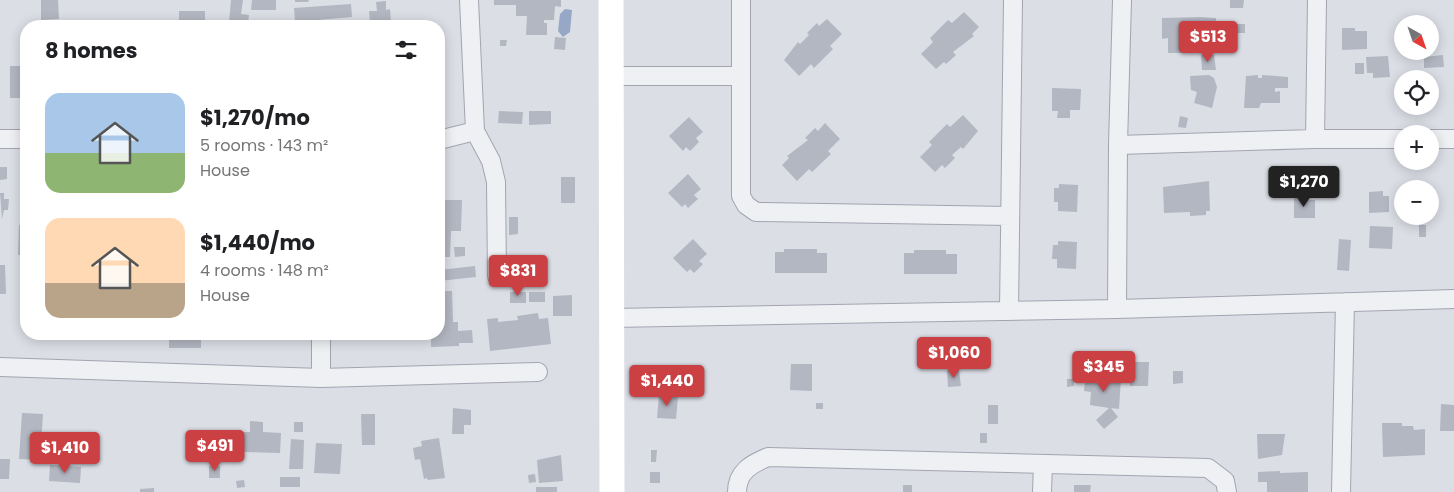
<!DOCTYPE html>
<html lang="en">
<head>
<meta charset="utf-8">
<style>
  :root { --surface:#fff; --page:#f6f6f6; --text:#202124; --muted:#757577; --accent:#cb4143 }
  body { margin:0; font-family:Poppins,sans-serif; background:var(--page); color:var(--text); height:100vh; display:flex; flex-direction:column; font-size:19px; white-space:nowrap }
  * { box-sizing:border-box; margin:0 }
  p { font-size:16px; color:var(--muted) }
  .icon { flex:none; width:28px; height:28px; fill:none; stroke:currentColor; stroke-width:2; stroke-linecap:round; stroke-linejoin:round }
  .map { position:relative; flex:1; overflow:hidden }
  .drawer { position:absolute; left:20px; top:20px; width:425px; height:320px; display:flex; flex-direction:column; background:var(--surface); border-radius:20px; box-shadow:0 2px 12px #0003 }
  .drawer>* { flex:none }
  .needle { width:32px; rotate:140deg }
  .controls { position:absolute; left:1394px; top:15px; display:grid; gap:10px }
  .controls a { display:grid; place-items:center; width:45px; height:45px; border-radius:50%; background:var(--surface); box-shadow:0 2px 12px #0003; font-size:25px }
  .price { position:absolute; translate:-50% -42px; padding:0 11px; border-radius:5px; background:var(--accent); color:#fff; font-size:16px; line-height:32px; filter:drop-shadow(0 1px 2px #0008) }
  .price::after { content:''; position:absolute; left:50%; top:30px; width:15px; height:11px; margin-left:-8px; background:inherit; clip-path:polygon(0 0,100% 0,50% 100%) }
  .price.selected { background:#222; color:#fff }
  ul { padding:0; list-style:none }
  li { display:flex; align-items:center; gap:15px; height:125px; padding:0 25px }
  li span { display:grid; place-items:center; flex:none; width:140px; height:100px; border-radius:15px; color:#555 }
  li>.icon { margin-inline-start:auto }
  span .icon { width:60px; height:60px; fill:#fffc; stroke-width:1 }
  li b { font-size:21px }
  h2 { display:flex; justify-content:space-between; align-items:center; height:60px; padding:0 25px; font-size:21px }
  .map>svg:first-child { display:block }
  .water { fill:#97a7c6 }
  .building { fill:#b3b7c2 }
  .lines { fill:none; stroke-linecap:round; stroke-linejoin:round }
  .street-casing { stroke:#a2a5b0; stroke-width:20 }
  .street { stroke:#eef0f4; stroke-width:18 }
  .secondary { stroke:#fff; stroke-width:25 }
</style>
</head>
<body>
<div class="map">
<svg width="1454" height="492" viewBox="0 0 1454 492">
  <rect width="100%" height="100%" fill="#dcdee6"/>
  <path class="water" d="M565,9l7,1 -2,22 -7,5 -5,-6 2,-17z"/>
  <path class="building" d="M41,0h17l1,19 -18,1z
    M231,0h12l-2,14 8,1 -1,9 -19,-2z
    M252,0h24v10h-25z
    M295,0h14l-1,2h-13z
    M494,0h67v7l-6,-1 -1,14h-10v3h3v12h-21l1,-19h-11v-11h-22z
    M1230,0h14l-1,8h-13z
    M386,1v9l4,-1 1,14 -21,1 -1,-13h8l-1,-9z
    M351,4l1,13 -57,5 -1,-14z
    M179,11h26v15h-26z
    M964,12l15,15 -7,7 2,2 -21,16 3,3 -10,9 -2,-2 -8,7 -15,-15 12,-12 -3,-4 18,-18 4,3z
    M1200,17l16,1 1,34 -18,1 -1,-13h-11v13h-19v-15l-6,1v-21z
    M827,19l15,15 -12,12 3,3 -19,19 -3,-4 -12,12 -15,-16 14,-18 2,2 9,-9 -2,-2 10,-10 2,3z
    M1237,24h8v9h-8z
    M1342,28h13v3h12v18l-25,1z
    M555,37l11,1 -1,12 -11,-1z
    M500,40h7l-1,6h-6z
    M1201,55h13l2,15h-14z
    M1443,55l1,12 -20,1v-11z
    M1388,56l2,21 -17,1v-5h-6l-1,-16z
    M1355,63h9v11h-9z
    M10,66h16v32h-16z
    M1209,75l5,3 3,9 -5,21 -18,-5 3,-11 -6,-2 -1,-14z
    M1258,75v3h4v-3l26,2v11h-13v4l5,-1v12h-19l-2,5h-15l2,-32z
    M1052,88l29,1 -1,21h-10v8h-13l1,-7h-6z
    M499,111l24,1 -1,12 -24,-1z
    M529,111h22v13l-22,1z
    M963,115l15,16 -15,18 -2,-2 -9,8 3,3 -10,10 -3,-3 -7,7 -15,-15 12,-12 -3,-3 18,-18 3,3z
    M1180,116l8,2 -2,10 -8,-1z
    M689,117l14,15 -7,6 3,4 -9,9 -4,-4 -3,4 -14,-15z
    M825,123l15,16 -12,12 3,3 -19,18 -3,-3 -12,12 -15,-16 7,-7 -2,-2 21,-16 -3,-2 10,-10 3,3z
    M0,167h7v12l-7,1z
    M688,174l13,15 -7,6 4,4 -10,9 -3,-4 -3,3 -14,-14z
    M561,177h14v26h-14z
    M1209,181l1,30h-4v4l-16,1v-4l-26,1 -1,-26z
    M1059,184l19,1 -1,27 -19,-1v-9h-4v-14h5z
    M1383,191v5h6v16l-20,1v-21z
    M0,193h4v6h5l-1,11h-4l-2,9z
    M1294,195h10v5h11v18h-21z
    M445,200h17l-1,31h-10l-1,26h-11v-49h6z
    M509,217h9v17l-9,1z
    M19,225h7v30h-8z
    M1419,225h7v12h-7z
    M1370,226l23,1 -1,22 -23,-1z
    M693,239l14,15 -8,7 4,3 -9,9 -4,-4 -3,3 -14,-14z
    M1339,239l12,1 -2,31 -12,-1z
    M1058,241l19,1 -1,27 -19,-1v-9h-5l1,-14h5z
    M454,247h11v9l-10,1z
    M784,249h33v4h10v20h-52v-21h9z
    M914,250h32v4h11v20h-53v-21h10z
    M23,262h3v18h-3z
    M0,265h5l1,29h-6z
    M475,266l1,11 -37,4v-11z
    M439,291h13l1,31h5v9l14,-1 1,13h-14v3l-28,1v-13h8z
    M510,292h16v11h-16z
    M529,292h16v10h-16z
    M572,295v21h-19v-20z
    M538,313l1,6 9,-1 3,26 -61,7 -3,-32 11,-1v4l20,-2 -1,-4z
    M169,334h32v14h-32z
    M1130,362h19l-1,24h-18z
    M791,364h21v27l-22,-1z
    M1086,368l31,4v7h4l-2,30 -8,-1 7,9 -14,12 -8,-9 13,-12 -19,-3 1,-13 -7,-1z
    M959,370l2,16 -13,1 -1,-16z
    M1173,371h10v12l-10,1z
    M1067,379h7v7l-7,1z
    M659,395l19,1 -2,23 -19,-1z
    M816,403h7v6h-7z
    M1441,404l13,1v26h-14z
    M988,405h10v19h-10z
    M453,408l18,2v15h-7v9h-12z
    M22,413l21,1 -3,46 -21,-1z
    M361,414h14v31h-13z
    M250,421l13,1v10l18,1 -1,20 -38,-1v-20h8z
    M294,422h9v10h-9z
    M1382,423h20v3h11l1,4 11,-1v26l-42,2z
    M69,432h13l-1,30h-13z
    M980,433h7v10h-7z
    M1257,434h28l-3,21 -24,4z
    M439,438l6,40 -17,2 -1,-2 -3,1 -4,-20 -5,1 -2,-12 9,-2 -1,-5z
    M291,439l13,1 -1,29h-14z
    M316,443l26,1 -2,30 -26,-1z
    M651,450h6l-1,12h-5z
    M561,455l2,26 -24,2 -2,-23z
    M0,459h10l-1,20h-9z
    M50,465l31,2 -1,16 -31,-2z
    M209,466h11v12h-11z
    M1280,471v2l28,-1v20h-41v-10h-9v-10z
    M650,472h10v11h-10z
    M535,474l1,8 -7,1 -1,-8z
    M280,477h20v10h-20z
    M244,480l1,7 -8,1 -1,-7z
    M903,485h9v7h-9z
    M1074,485h17l-1,7h-16z
    M536,487h21v5h-21z
    M154,488v4h-14v-3z"/>
  <g class="lines">
    <defs>
      <path id="street" d="M469,0l6,131 16,30 5,21 1,94
        M741,0v196l5,9 10,7 254,4
        M610,76h131
        M0,139h26
        M1315,139l2,-139
        M1430,139h24
        M439,140l36,-9
        M1118,145l197,-6h87
        M1117,309l1,-164 4,-145
        M1009,311l4,-311
        M612,318l505,-9 337,-10
        M0,367l321,11 217,-6
        M321,378v-44
        M737,492c0,-20 14,-28 31,-35l440,11 17,13 2,11
        M1042,492l1,-28
        M1341,492l4,-190"/>
    </defs>
    <use href="#street" class="street-casing"/>
    <use href="#street" class="street"/>
    <path class="secondary" d="M611,0l1,492"/>
  </g>
</svg>
<div class="controls">
<a><svg class="needle" viewBox="-14 -14 28 28"><path d="M0-13l5 13h-10z" fill="#e53935"/><path d="M0 13l5-13h-10z" fill="#757577"/></svg></a>
<a><svg class="icon" aria-label="locate" viewBox="0 0 24 24"><circle cx="12" cy="12" r="6"/><path d="M12 2v4M12 18v4M2 12h4M18 12h4"/></svg></a>
<a>+</a>
<a>−</a>
</div>
<b class="price" style="left:1208px;top:63px">$513</b>
<b class="price selected" style="left:1304px;top:208px">$1,270</b>
<b class="price" style="left:518px;top:297px">$831</b>
<b class="price" style="left:954px;top:379px">$1,060</b>
<b class="price" style="left:1104px;top:393px">$345</b>
<b class="price" style="left:667px;top:407px">$1,440</b>
<b class="price" style="left:215px;top:472px">$491</b>
<b class="price" style="left:65px;top:474px">$1,410</b>
<section class="drawer">
<h2>8 homes<svg class="icon" aria-label="filters" viewBox="0 0 24 24"><path d="M4 7h16M4 17h16"/><circle cx="9" cy="7" r="2"/><circle cx="15" cy="17" r="2"/></svg></h2>
<ul>
<li><span style="background:linear-gradient(#a9c7e8 60%,#8fb573 0)"><svg class="icon" aria-label="home" viewBox="0 0 24 24"><path d="M3 11l9-7 9 7M6 9v11h12V9"/></svg></span><div><b>$1,270/mo</b><p>5 rooms · 143 m²</p><p>House</p></div></li>
<li><span style="background:linear-gradient(#ffd9b3 65%,#b9a48a 0)"><svg class="icon" aria-label="home" viewBox="0 0 24 24"><path d="M3 11l9-7 9 7M6 9v11h12V9"/></svg></span><div><b>$1,440/mo</b><p>4 rooms · 148 m²</p><p>House</p></div></li>
</ul>
</section>
</div>
</body>
</html>
